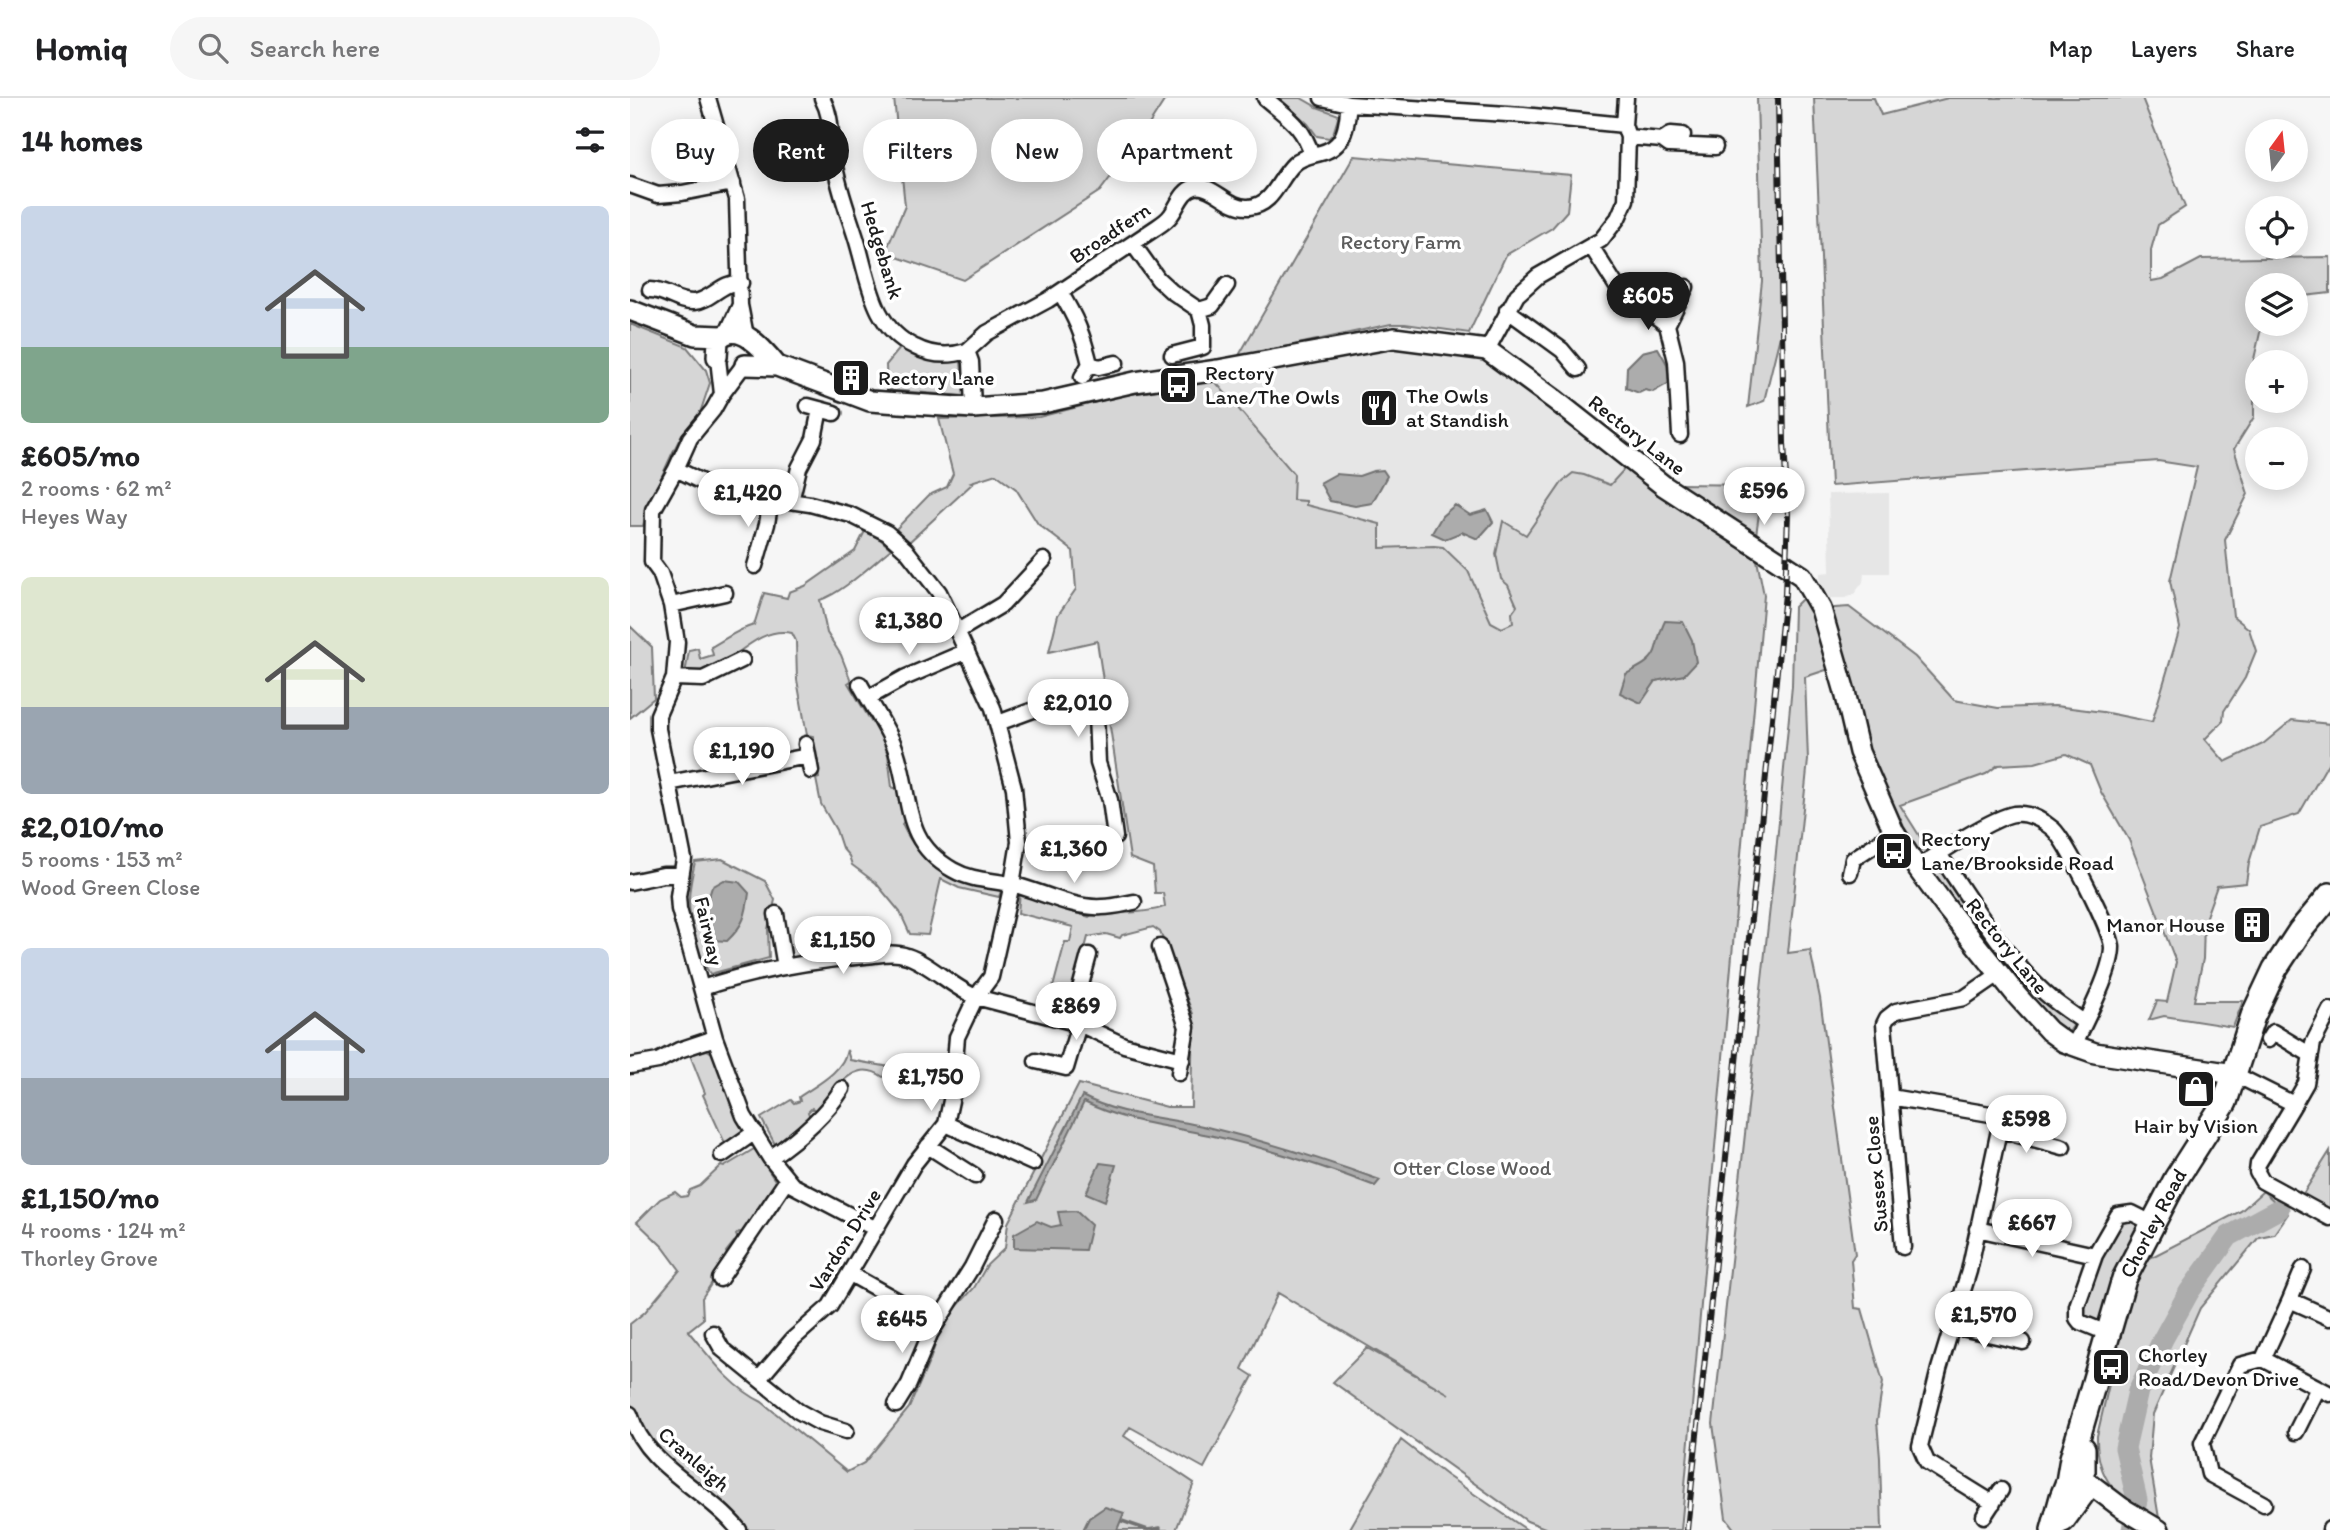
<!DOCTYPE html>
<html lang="en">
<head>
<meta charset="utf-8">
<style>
  :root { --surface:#fff; --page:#f6f6f6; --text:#202124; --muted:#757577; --line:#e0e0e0; --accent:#1c1c1c }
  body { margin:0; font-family:Itim,sans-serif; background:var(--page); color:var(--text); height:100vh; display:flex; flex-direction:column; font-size:26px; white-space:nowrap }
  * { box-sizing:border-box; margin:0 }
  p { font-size:23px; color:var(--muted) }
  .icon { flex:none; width:38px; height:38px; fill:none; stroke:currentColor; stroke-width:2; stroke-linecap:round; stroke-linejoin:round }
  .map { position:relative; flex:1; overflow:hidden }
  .drawer { display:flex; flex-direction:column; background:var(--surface); width:630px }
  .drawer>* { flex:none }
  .banner { position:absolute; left:21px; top:21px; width:665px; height:63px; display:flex; gap:14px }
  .needle { width:46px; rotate:15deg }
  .controls { position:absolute; left:1615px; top:21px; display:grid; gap:14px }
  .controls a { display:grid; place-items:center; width:63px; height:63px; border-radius:50%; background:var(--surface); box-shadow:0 4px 18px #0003; font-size:35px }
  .price { position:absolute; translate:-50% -60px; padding:0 16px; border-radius:24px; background:#fff; color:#222; font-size:23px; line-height:46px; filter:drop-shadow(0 2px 4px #0008) }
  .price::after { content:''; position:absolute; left:50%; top:42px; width:21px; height:16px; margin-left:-10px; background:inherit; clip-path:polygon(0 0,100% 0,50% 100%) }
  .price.selected { background:var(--accent); color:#fff }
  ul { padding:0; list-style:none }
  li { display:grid; align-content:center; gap:14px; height:371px; padding:0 21px }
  li span { display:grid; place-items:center; height:217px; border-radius:10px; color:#555 }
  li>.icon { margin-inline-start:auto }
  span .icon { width:126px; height:126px; fill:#fffc; stroke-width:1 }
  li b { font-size:30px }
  h2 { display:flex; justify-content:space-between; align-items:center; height:84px; padding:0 21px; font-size:30px }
  .tag { padding:0 24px; border-radius:32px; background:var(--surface); box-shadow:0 4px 18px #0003; font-size:24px; line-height:63px }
  .tag.selected { background:var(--accent); color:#fff }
  header { display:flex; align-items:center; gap:42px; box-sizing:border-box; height:98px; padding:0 35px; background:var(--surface); border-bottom:2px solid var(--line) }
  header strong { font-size:33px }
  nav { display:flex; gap:38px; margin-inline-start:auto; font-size:24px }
  .search { width:490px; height:63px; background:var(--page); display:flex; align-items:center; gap:18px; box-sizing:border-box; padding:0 24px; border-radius:38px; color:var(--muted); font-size:26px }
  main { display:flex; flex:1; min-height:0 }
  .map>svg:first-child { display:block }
  .built { fill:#e6e6e6 }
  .green { fill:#d6d6d6; stroke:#797979; stroke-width:2 }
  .water { fill:#acacac; stroke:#727272; stroke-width:2 }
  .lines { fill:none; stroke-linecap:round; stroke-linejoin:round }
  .stream { stroke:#727272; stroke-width:3.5 }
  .river { stroke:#acacac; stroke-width:21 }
  .street-casing { stroke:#1c1c1c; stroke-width:19 }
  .secondary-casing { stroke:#1c1c1c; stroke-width:24 }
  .primary-casing { stroke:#1c1c1c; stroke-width:28 }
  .street { stroke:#fff; stroke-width:14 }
  .secondary { stroke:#fff; stroke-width:19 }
  .primary { stroke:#fff; stroke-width:23 }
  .rail-casing { stroke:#1c1c1c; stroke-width:6 }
  .rail { stroke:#fff; stroke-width:3.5; stroke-dasharray:10; stroke-linecap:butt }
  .labels { text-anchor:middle; stroke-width:7; stroke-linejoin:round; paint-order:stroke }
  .street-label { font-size:21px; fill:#1c1c1c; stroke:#fff }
  .park-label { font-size:21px; fill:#5d5d5d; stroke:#fff }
  .poi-label { font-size:21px; fill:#1c1c1c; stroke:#fff; text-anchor:start }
</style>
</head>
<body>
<header>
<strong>Homiq</strong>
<div class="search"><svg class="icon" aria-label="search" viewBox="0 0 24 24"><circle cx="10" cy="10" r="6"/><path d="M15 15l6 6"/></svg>Search here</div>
<nav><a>Map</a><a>Layers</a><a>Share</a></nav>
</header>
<main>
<section class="drawer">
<h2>14 homes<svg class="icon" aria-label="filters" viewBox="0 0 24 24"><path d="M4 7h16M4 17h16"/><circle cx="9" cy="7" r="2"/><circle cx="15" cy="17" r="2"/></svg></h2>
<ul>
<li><span style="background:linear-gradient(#c9d6e8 65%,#7fa58c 0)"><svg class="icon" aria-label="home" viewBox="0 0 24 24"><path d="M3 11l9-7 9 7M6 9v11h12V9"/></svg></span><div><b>£605/mo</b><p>2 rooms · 62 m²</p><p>Heyes Way</p></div></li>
<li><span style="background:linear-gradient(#dfe7d0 60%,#9aa5b1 0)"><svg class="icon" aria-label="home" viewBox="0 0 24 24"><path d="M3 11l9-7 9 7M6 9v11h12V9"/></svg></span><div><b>£2,010/mo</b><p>5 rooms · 153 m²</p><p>Wood Green Close</p></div></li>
<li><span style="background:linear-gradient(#c9d6e8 60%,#9aa5b1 0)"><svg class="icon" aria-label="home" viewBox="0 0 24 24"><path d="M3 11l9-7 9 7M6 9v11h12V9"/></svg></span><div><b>£1,150/mo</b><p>4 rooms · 124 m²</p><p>Thorley Grove</p></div></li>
</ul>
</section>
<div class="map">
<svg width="1700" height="1432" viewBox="0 0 1700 1432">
  <rect width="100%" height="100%" fill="#f6f6f6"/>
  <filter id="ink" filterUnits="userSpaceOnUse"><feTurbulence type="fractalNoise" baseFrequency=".0143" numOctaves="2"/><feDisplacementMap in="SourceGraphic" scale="14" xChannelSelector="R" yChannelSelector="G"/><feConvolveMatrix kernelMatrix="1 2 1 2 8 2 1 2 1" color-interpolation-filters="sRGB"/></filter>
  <g filter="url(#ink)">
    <path class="built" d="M752,251l25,1 85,13 135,103 -16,19 -38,-12 -10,8 -37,54 -21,-14 -4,58 7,6 10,21 -5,18 -11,4 -11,-6 -9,-18 -39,-57 -9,-1 -54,2 -1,-24 -74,-19v-4l-12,-1 -80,-121z
      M1259,395v80h-25l-1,9 -9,12 -9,4h-15l-10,-14v-11l10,-1 -2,-78z"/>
    <path class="green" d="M264,0h272l-25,39 -41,54 -137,89 -78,-27 20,-47z
      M649,0h22l16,9 22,8 -6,19 -4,4 -12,-2 -9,-12z
      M1127,0h23l1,234 -17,69 -16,6 14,-126z
      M1184,0h60l7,17 67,-17h194l43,109 -27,18 -7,25v31l12,-2 38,-20 129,-2v36l-34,4v-12h-38v39h4l-8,35v58l-20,32 14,45 -23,46 8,76 16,13 7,22 -11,27 -21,33 -1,10 -18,18 20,23 38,-18 29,-24 38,4v36l-31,54 -39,13 -11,36 -3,20 -29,3 -13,36 -1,37 -9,42h49l-10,26 -69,-11 -15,4 8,-19 10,1 9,-40 -47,-122 -28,-48 -11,-27 -24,-11 -31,9 -37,2 -12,9 -86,31 29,46 -16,-3 -20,-40 -9,2 -63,-201 28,-2 66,50 39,43 44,8 57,-2 48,6 49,10 28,-94 -10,-47 27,-114 -39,-6 -327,25z
      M724,58l217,19 -4,36 -15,17 -46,27 -37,78 -64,-9h-14l-153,33z
      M0,226l57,23 19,23 4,13 -11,33 -17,18 -10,20 -23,50 -6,22h-13z
      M271,249l27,11 33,3 3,35 -77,-6 -1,-25z
      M583,281l81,95 -1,26 13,1v4l74,19v24l54,-2 9,1 25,24 23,51 11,6 11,-5 -1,-10 5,-7 -9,-21 -7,-6 -5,-25 7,-33 23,14 37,-54 10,-8 11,2 26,10 17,-19 130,94 7,35 -83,935h-131l-23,-9 -194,-139 34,-34 82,46 -171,-101 -36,76 11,7 -49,92 -74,-41 -6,9 70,47 -18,47h-430l-25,-28 -65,-49 -12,-17 -14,-33v-79l15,-12 35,-42 -17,-23 -26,-25 23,-23 15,-7 6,5 6,-1 3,-6 10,-4 21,-20 3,1 30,-18 2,2 22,34c-5,8 -10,18 -17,25 -8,9 -15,10 -16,23l-6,-1 -3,3 3,6 -5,1 -8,10 2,6 -26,40 1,21 -15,12c22,26 43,56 74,71l85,70 17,-9 45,-55 21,-48 13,-38 31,-34 13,-23 18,-17 3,-25 71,-139 88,23h24l2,-93 -33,-82 -7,-5 -31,8 -2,3 -14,-4 -18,3 -20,75 -20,-6 17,-64h5l3,-15 -55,-14 2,-21 37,11 2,5 30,9 5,-4c14,1 61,0 71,-7l-2,-13h-8l-2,-26 -23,-9 -33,-217 -48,11 9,-37 18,-26 -3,-38 -35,-27 -22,-35 -20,-15 -25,8 2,1 -64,59 -13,-13 33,-34 18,-8 6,-13 -14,-55 100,-2 85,-22 42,-6z
      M1047,386l86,1 -7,50z
      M235,433l16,9 10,9c-19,15 -50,45 -71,51l7,33 14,22 10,26 -3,2 24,40 4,-2 12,34 4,32 5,2 8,31 -3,4c23,50 51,50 100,64l-3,9 -40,-9 -18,-9 -13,56 -18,-1 -10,-22 -24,-29 -24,-18 -3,-9 -7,-8 -6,-18 -15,-26 -5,-25 3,-1 -6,-42 -6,-1 -10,-55 -1,-39 -4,-8c-35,-8 -60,32 -90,42 -5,2 -11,0 -17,-1l4,-24 9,-2 2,11 13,-4 -2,-8c15,-8 27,-18 43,-22l10,-32 23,5 2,-6 16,-6 50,-35z
      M1177,496l25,74 -27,9 3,83 -20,193 22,-3 10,48 35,256 -4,6 4,48 7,1 21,73 -6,39 3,37 2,72h-147l-9,-12 -13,-94 62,-562 17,-176 2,-79z
      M0,528l22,21 2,51 -24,20z
      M92,761l43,22 10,19 -7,29 1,29 -59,16c-11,-16 -21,-53 -21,-73 0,-13 3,-26 6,-39z
      M1308,768h3l134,157 -6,9 -3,1 -18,-12 -118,-147 1,-4z
      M77,952l5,3 32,77 -3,4 -14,8 -3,-1 -21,-46 2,-2 -15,-38z
      M217,952l3,10 40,7 4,6 -11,4c-29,-21 -49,14 -66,34l-5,-3 -4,4 2,5 -19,22 -14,9 -16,-30 30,-18 3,3 6,-2 -1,-4c17,-12 44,-25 48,-47z
      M1700,1053v59l-27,-16z
      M1633,1093l25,23 -14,20 -15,3 -59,71 -47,106 -4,44 10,60 -6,2c-35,-22 -57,-40 -56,-84l35,-151 12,-24 97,-50z
      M1492,1121l15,2 1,5 -17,36 -20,59 -5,1 -13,-6v-5l15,-53z
      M771,1342l45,35 81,55h-178z"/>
    <path class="water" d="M1028,250l9,16 2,19 -16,9 -8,-2 -6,3 -13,-5 1,-21 15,-15z
      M753,372l4,6 -15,27 -17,3 -25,-5 -10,-18 16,-9 23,2 14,-5z
      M825,407l15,10 17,-5 6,12 -15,17 -16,-7 -17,7 -13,-6 10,-17z
      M1035,523l18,1 9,18 4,22 -12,13 -28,6 -15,22 -21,-10 6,-19c11,-6 27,-12 30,-26 3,-10 4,-17 9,-27z
      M94,782l15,2 10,11c-3,22 -5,32 -22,48l-16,-1 -8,-25 9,-28z
      M452,998c40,21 86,21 129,32 58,14 113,32 169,52l-5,6c-55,-21 -108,-38 -166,-51 -45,-10 -82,-12 -125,-33l-48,98 -8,2z
      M470,1065l16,2 -11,36 -19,-8z
      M446,1113l15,14 -6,25 -71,-2v-14l23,-13 14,6 10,-2 -3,-13z
      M475,1409l19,6 -7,17h-34l6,-12z"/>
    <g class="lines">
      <path class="stream" d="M492,1423l26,9 12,-2"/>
      <path class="river" d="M1502,1432l5,-30 -12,-52 13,-57 25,-52 26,-47 40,-56 50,-27"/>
      <defs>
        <path id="street" d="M78,0l29,101 3,106
          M192,0c12,23 7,39 12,63 4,26 14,52 22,77 13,42 16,89 59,109 17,9 33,10 52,4
          M635,0c23,20 37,26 47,57
          M719,6l174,11 101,10
          M1053,37l-12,-1 -9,6 7,5 46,2
          M998,39l34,3
          M0,87l28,10 24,-2 51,-10
          M503,146l25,35 13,12 28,19 13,-4 15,-21
          M961,148l26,41 50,38 9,36 4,74
          M20,192c16,0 28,13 44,12 18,-2 28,-21 47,-19
          M430,194c16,26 23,43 30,72l-8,13
          M877,212l55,40 16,19
          M1037,227l19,-38
          M97,235l13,-28 6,31
          M857,252l30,-55 21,-19 63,-36 17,-22 8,-18 2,-63 -4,-12 2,-27
          M542,257l31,-8v-22l-4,-15
          M88,261l4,35
          M460,266l9,3 17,-4
          M113,268l-21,28 -9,16 -23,28 -14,31 -23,41 -1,52 8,11 11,32 6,37 -3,36 -16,37v14l26,130 -6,37 1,13 36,129 29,78 26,42 22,27 84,44
          M178,308l26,7
          M343,310l-2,-46 -4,-11 20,-18 61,-33 106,-71c6,-4 13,-8 17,-14 7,-9 11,-25 24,-28 17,-4 34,22 54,20 25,-2 29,-28 45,-43 12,-12 31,-7 43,-20 10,-10 10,-27 12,-40l-27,-6
          M46,371l34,17 37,9 63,9 41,11 36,18 19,17 33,42 54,116 21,80 5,54 -7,42 -21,93 -15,20 -19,40 -5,59 -6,28 -32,40 -84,142 -37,33 -34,40
          M161,403l8,-33 15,-29 6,-30
          M125,468l12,-42 4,-25
          M41,507l54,-12
          M328,533l45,-27 41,-44
          M44,580l29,1 39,-19
          M230,586c11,20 25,40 34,61 19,48 5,95 59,125 19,11 41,10 62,15 27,7 59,24 87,22 11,0 22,-3 32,-5
          M238,600l36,-20 63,-27
          M368,625l87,-32 11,24 2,48 12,37 5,37
          M176,646l5,27
          M39,685l139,-27
          M1309,756c32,47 63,100 106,139 12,11 26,20 39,29
          M1287,770c21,-14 74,-50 97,-54 14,-2 28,6 39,15 13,12 58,101 59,118 0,25 -27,74 -38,99
          M1220,775l3,-14 41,-27
          M0,784l33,-7h18
          M146,816l9,53
          M530,849l27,80 -8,46
          M72,890c53,-18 107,-27 163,-32 14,-1 28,-5 42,0 22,7 45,31 69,41l103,27 45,21 58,15
          M441,924l18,-67
          M1638,942l5,-8 38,23
          M406,963l30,7 13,-44
          M0,968l28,-5 21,-11 36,-12
          M1604,976l60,30 -36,60 -1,8 5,9 68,37
          M1260,999l112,19 -33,155 -30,98 -19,77 7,16 66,41
          M1664,1006l12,-21 7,-40 17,-33
          M316,1026l87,39
          M1370,1032l63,17
          M298,1048l47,30
          M92,1057l33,-23
          M140,1060c26,-18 55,-42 72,-69
          M1347,1131l118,26
          M1273,1149l-19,-223 3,-6 9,-7 68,-13 35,-24
          M220,1176l86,48
          M90,1181l67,-99
          M1660,1202l13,-31
          M1323,1228l70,16
          M83,1235l9,16 76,62 22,12 26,8
          M1477,1235l-27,-11 -3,-4v-12l18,-51 23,-40 14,-2 20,10
          M1633,1261l27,-59 40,18
          M266,1307l13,-21 21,-50 42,-67 24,-48
          M0,1316c16,54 75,74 109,116
          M1666,1334l22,-44
          M1634,1406l-55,-30 -7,-31 38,-78 23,-6 67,35
          M1354,1418l17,-26
          M1700,1432v-1"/>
        <path id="secondary" d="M0,212l65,25 27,1
          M87,259l1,-17c20,-22 46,10 59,26
          M115,267l32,1 93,35 103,7 70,-5 92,-21 83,-12 176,-32 93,12 68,50 109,86 138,90 19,33 24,83 14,60 35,80 23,36 28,38 73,91 31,34 15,11 31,11 139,21
          M1455,1382l37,28 37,22"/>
        <g id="primary">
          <path d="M1433,1422l23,-31v-6l-3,-5v-29"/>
          <path id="s1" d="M1423,1432l9,-33 6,-15 4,-24 52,-179 52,-100 49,-77 28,-86 22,-47 25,-38 30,-36"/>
        </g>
      </defs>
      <use href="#street" class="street-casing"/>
      <use href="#secondary" class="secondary-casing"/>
      <use href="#primary" class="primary-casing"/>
      <use href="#street" class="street"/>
      <use href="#secondary" class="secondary"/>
      <use href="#primary" class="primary"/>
      <defs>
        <path id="rail" d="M1057,1432l98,-936 3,-80 -4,-71 -6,-345"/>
      </defs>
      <use href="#rail" class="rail-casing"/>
      <use href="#rail" class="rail"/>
    </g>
  </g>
  <defs>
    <symbol id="building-square" viewBox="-11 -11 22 22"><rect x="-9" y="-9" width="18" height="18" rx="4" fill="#1c1c1c" stroke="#fff"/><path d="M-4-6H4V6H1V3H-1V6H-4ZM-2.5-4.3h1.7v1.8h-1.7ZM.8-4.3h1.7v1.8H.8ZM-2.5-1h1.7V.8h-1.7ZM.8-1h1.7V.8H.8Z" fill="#fff"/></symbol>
    <symbol id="bus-square" viewBox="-11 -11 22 22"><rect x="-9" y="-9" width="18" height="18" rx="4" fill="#1c1c1c" stroke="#fff"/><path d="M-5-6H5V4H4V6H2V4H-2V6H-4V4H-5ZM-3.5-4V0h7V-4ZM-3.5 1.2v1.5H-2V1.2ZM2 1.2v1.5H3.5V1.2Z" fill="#fff"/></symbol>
    <symbol id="restaurant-square" viewBox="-11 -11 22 22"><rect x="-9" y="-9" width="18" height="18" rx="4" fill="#1c1c1c" stroke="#fff"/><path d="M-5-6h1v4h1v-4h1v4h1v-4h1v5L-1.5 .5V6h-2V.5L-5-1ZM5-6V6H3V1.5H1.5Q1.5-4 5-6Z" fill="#fff"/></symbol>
    <symbol id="shop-square" viewBox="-11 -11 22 22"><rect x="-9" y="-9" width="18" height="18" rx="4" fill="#1c1c1c" stroke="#fff"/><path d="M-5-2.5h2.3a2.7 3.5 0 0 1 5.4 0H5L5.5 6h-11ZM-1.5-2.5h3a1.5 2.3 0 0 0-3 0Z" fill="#fff"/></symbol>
  </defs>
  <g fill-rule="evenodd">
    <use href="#building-square" x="199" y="258" width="44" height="44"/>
    <use href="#bus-square" x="526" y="265" width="44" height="44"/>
    <use href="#restaurant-square" x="727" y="288" width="44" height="44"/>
    <use href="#bus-square" x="1242" y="731" width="44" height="44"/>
    <use href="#building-square" x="1600" y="805" width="44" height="44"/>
    <use href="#shop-square" x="1544" y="969" width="44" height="44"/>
    <use href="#bus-square" x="1459" y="1247" width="44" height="44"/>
  </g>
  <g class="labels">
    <g class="street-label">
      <text transform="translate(480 135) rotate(-34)" y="7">Broadfern</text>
      <text transform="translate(252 152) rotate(73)" y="7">Hedgebank</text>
      <text transform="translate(1007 337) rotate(38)" y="7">Rectory Lane</text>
      <text transform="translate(79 833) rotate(77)" y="7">Fairway</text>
      <text transform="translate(1377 848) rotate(51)" y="7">Rectory Lane</text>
      <text transform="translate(1246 1076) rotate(-95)" y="7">Sussex Close</text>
      <text dy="7" stroke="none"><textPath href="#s1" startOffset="324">Chorley Road</textPath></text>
      <text transform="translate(215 1142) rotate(-58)" y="7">Vardon Drive</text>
      <text transform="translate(64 1361) rotate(41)" y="7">Cranleigh</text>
    </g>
    <g class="park-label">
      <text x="771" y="151">Rectory Farm</text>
      <text x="842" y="1077">Otter Close Wood</text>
    </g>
    <g class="poi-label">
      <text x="575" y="282">Rectory<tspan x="575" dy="24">Lane/The Owls</tspan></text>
      <text x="248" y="287">Rectory Lane</text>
      <text x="776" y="305">The Owls<tspan x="776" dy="24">at Standish</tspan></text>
      <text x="1291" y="748">Rectory<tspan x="1291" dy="24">Lane/Brookside Road</tspan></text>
      <text x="1595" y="834" text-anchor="end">Manor House</text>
      <text x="1566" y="1035" text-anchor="middle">Hair by Vision</text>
      <text x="1508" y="1264">Chorley<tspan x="1508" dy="24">Road/Devon Drive</tspan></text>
    </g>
  </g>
</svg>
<div class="controls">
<a><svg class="needle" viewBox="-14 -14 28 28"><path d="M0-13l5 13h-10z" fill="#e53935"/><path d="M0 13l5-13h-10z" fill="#757577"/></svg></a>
<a><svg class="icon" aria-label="locate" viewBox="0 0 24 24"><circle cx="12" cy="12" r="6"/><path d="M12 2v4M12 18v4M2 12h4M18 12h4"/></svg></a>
<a><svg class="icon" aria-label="layers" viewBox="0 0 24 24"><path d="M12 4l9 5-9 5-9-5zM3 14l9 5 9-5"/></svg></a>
<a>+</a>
<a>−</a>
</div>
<b class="price selected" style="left:1018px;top:234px">£605</b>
<b class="price" style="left:1134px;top:429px">£596</b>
<b class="price" style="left:118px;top:431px">£1,420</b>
<b class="price" style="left:279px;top:559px">£1,380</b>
<b class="price" style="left:448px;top:641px">£2,010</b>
<b class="price" style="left:112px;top:689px">£1,190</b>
<b class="price" style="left:444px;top:787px">£1,360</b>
<b class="price" style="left:213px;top:878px">£1,150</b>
<b class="price" style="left:446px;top:944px">£869</b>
<b class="price" style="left:301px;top:1015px">£1,750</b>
<b class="price" style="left:1396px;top:1057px">£598</b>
<b class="price" style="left:1402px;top:1161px">£667</b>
<b class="price" style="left:1354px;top:1253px">£1,570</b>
<b class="price" style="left:272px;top:1257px">£645</b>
<div class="banner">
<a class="tag">Buy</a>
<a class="tag selected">Rent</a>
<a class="tag">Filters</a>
<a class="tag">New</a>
<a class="tag">Apartment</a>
</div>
</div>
</main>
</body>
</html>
